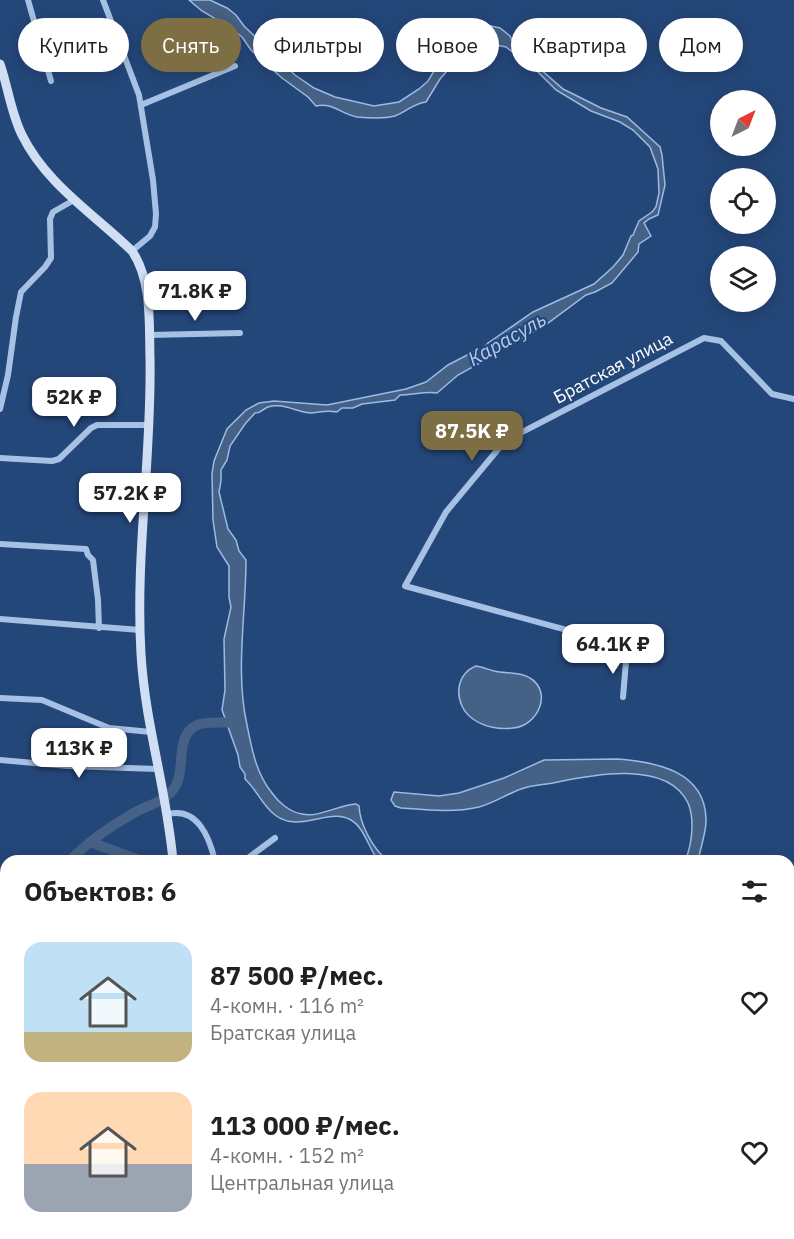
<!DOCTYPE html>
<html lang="ru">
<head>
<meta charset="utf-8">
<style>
  :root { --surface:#fff; --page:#f6f6f6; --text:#202124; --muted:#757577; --accent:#7d6e44 }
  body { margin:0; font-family:"IBM Plex Sans",sans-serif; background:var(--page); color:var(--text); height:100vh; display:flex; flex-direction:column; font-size:22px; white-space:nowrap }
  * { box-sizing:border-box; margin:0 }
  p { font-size:20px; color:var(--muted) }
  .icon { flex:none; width:33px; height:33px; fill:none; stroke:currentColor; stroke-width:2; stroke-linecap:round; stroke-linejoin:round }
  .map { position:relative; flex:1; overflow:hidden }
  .panel { position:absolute; left:0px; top:855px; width:795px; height:384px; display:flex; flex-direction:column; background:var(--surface); border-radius:18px 18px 0 0; box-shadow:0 3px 15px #0003 }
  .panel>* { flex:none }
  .top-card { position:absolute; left:18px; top:18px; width:759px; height:54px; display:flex; gap:12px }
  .needle { width:39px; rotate:42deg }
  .fabs { position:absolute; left:710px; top:90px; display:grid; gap:12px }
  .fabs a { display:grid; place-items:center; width:66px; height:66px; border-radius:50%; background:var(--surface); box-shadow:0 3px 15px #0003; font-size:30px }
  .price { position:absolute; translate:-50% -51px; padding:0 14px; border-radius:12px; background:#fff; color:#222; font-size:20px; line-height:39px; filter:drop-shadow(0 2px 3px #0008) }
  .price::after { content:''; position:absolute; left:50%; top:36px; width:18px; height:14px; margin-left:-9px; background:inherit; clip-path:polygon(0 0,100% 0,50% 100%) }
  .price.on { background:var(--accent); color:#fff }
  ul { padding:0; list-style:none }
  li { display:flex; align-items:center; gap:18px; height:150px; padding:0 24px }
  li span { display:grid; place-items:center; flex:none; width:168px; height:120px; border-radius:18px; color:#555 }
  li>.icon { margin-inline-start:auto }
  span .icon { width:72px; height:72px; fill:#fffc; stroke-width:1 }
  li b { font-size:26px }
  h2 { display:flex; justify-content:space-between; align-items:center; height:72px; padding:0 24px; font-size:26px }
  .tag { padding:0 21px; border-radius:27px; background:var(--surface); box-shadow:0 3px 15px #0003; font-size:21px; line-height:54px }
  .tag.on { background:var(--accent); color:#fff }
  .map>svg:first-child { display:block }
  .green { fill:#376098 }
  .water { fill:#466186; stroke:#9bbbe5; stroke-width:1.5 }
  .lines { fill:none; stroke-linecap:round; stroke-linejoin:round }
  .river { stroke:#466186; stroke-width:10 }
  .minor { stroke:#a6c1e4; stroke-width:6 }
  .secondary { stroke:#d0dff4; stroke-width:9 }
  .labels { text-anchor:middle; stroke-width:4.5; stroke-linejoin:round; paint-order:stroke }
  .street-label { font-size:18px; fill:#fff; stroke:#24477a }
  .water-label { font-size:20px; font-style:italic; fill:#b2cbec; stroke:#24477a }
</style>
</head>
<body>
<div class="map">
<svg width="794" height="1239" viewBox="0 0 794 1239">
  <rect width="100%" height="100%" fill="#24477a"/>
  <path class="green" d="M789,1023l5,1v40l-5,-1z"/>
  <path class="water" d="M189,0h21l17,8 9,7 8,11 51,49 19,13 21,9 39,9 25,-4 20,-13 9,-8 12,-20 29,-35 8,-3 23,5 10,8 5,11 8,7 11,6 4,7 25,22 38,19 26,9 33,30 2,8 3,30 -7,30 -9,4 -5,4 7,13 -12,8 -1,8 -26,31 -17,9 -9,3 -42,31 -32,18 -12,5 -13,10 -29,16 -21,18c-11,-2 -25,2 -37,2l-5,5 -33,4 -9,4h-11l-5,4c-11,-2 -15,0 -25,1 -14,0 -29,-11 -44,-6 -6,2 -6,6 -13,6l-10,11 -15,22 -3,14 -6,10v11l-2,11 9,37 8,11 3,11 7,9c0,55 -11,111 1,165 5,25 9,48 25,68 7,10 18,19 30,21 17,4 36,-9 54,-10l3,2c1,19 14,43 29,55h-9c-10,-11 -14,-33 -28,-41 -22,-13 -51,14 -76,-5 -13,-10 -18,-25 -30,-36v-5l-5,-7 -2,-12 -16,-45 3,-20 -1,-51 7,-32 -2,-10v-31l-12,-19 -4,-27 -1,-46 2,-13 13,-32 19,-19 13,-7 15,-2 53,4 79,-16 20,-7 22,-17 25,-13 8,-2 7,-7 45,-31 61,-28 19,-17 10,-12 8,-19 2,-1 6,-14 13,-9 4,-5 3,-14 -1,-24 -8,-22 -17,-17 -13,-8 -29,-11 -35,-21 -18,-18 -32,-25 -26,-5 -10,3 -30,34 -14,23c-12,1 -20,10 -31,14 -11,3 -27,2 -38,1 -16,-3 -25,-15 -41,-11l-8,-9 -26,-19 -31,-28 -9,-13 -14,-11 -26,-15z
    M476,666c6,1 11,3 18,5 11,3 26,0 36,7 23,14 8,48 -17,50 -13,2 -29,-1 -40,-9 -19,-13 -20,-44 3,-53z
    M618,759c38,3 87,12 88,60 1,11 -6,30 -8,42h-13c7,-16 10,-42 3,-58 -21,-44 -98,-28 -135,-20 -11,2 -22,2 -32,6 -14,5 -27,14 -42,18 -25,6 -52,3 -78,1l-6,-2 -4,-6 3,-8 45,4 20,-3 45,-15 40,-18z"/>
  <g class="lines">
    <path class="river" d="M90,842l52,19
      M69,861c19,-19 40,-34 63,-47 13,-8 30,-11 40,-23 15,-17 3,-47 19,-62 10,-10 32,-5 45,-7
      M0,888l6,3"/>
    <path class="minor" d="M28,0l23,81
      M103,0l36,95 14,85 3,34 -1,13 -5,9 -18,15
      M141,105l94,-39
      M149,335l91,-2
      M0,409l8,-34 8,-58 5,-25 24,-25 6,-9 -1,-39 3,-7 21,-12
      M0,458l52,3 7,-2 32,-31 6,-3h53
      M0,544l86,5 2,6 5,5 5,40 1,28
      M0,619l140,11
      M623,697l4,-47 -5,-5 -217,-59 41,-74 59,-71 199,-103 17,3 51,53 22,5
      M0,698l42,2 67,28 42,4
      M0,760l68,6 90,3
      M168,814c29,-7 41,22 47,47
      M244,861l31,-23
      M0,951l6,4
      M0,1047l6,-8
      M0,1172l6,-8
      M559,1233l9,6
      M672,1233l8,6
      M53,1239l4,-6
      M136,1239l3,-6
      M429,1239l4,-6
      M587,1239l4,-6"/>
    <path class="secondary" d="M0,64c8,23 11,49 22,71 24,49 72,79 110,116 20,29 17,72 18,107 2,98 -15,197 -9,296 4,70 26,137 32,207
      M0,1082l6,4
      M225,1233l9,6
      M393,1233l9,6
      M269,1239l5,-6"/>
  </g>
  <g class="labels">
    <g class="street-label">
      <text transform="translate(613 368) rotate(-28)" y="6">Братская улица</text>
    </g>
    <g class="water-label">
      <text transform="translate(507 339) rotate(-30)" y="7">Карасуль</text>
    </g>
  </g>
</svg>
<div class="fabs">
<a><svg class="needle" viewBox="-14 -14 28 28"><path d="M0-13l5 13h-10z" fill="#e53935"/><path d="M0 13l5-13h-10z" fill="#757577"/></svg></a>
<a><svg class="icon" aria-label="locate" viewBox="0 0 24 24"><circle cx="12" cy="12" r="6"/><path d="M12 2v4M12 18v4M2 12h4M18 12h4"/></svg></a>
<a><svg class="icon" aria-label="layers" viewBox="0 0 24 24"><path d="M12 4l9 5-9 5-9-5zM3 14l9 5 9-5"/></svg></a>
</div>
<b class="price" style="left:195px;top:322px">71.8K ₽</b>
<b class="price" style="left:74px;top:428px">52K ₽</b>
<b class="price on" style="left:472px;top:462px">87.5K ₽</b>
<b class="price" style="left:130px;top:524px">57.2K ₽</b>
<b class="price" style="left:613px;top:675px">64.1K ₽</b>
<b class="price" style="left:79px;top:779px">113K ₽</b>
<div class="top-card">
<a class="tag">Купить</a>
<a class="tag on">Снять</a>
<a class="tag">Фильтры</a>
<a class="tag">Новое</a>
<a class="tag">Квартира</a>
<a class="tag">Дом</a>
</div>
<section class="panel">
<h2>Объектов: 6<svg class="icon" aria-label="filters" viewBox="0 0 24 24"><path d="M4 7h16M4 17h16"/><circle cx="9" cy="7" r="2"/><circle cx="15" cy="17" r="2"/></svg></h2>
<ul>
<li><span style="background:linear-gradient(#bfe0f5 75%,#c2b280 0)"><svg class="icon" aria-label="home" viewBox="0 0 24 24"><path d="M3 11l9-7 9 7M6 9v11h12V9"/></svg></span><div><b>87 500 ₽/мес.</b><p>4-комн. · 116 m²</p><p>Братская улица</p></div><svg class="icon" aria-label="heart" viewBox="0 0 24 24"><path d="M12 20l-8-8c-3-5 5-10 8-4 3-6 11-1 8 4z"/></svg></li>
<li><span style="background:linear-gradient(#ffd9b3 60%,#9aa5b1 0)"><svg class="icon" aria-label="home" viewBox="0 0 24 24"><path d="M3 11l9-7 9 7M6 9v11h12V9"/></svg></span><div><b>113 000 ₽/мес.</b><p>4-комн. · 152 m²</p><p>Центральная улица</p></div><svg class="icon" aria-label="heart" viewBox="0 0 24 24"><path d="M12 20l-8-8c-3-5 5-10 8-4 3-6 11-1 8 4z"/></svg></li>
</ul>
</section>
</div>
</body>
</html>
